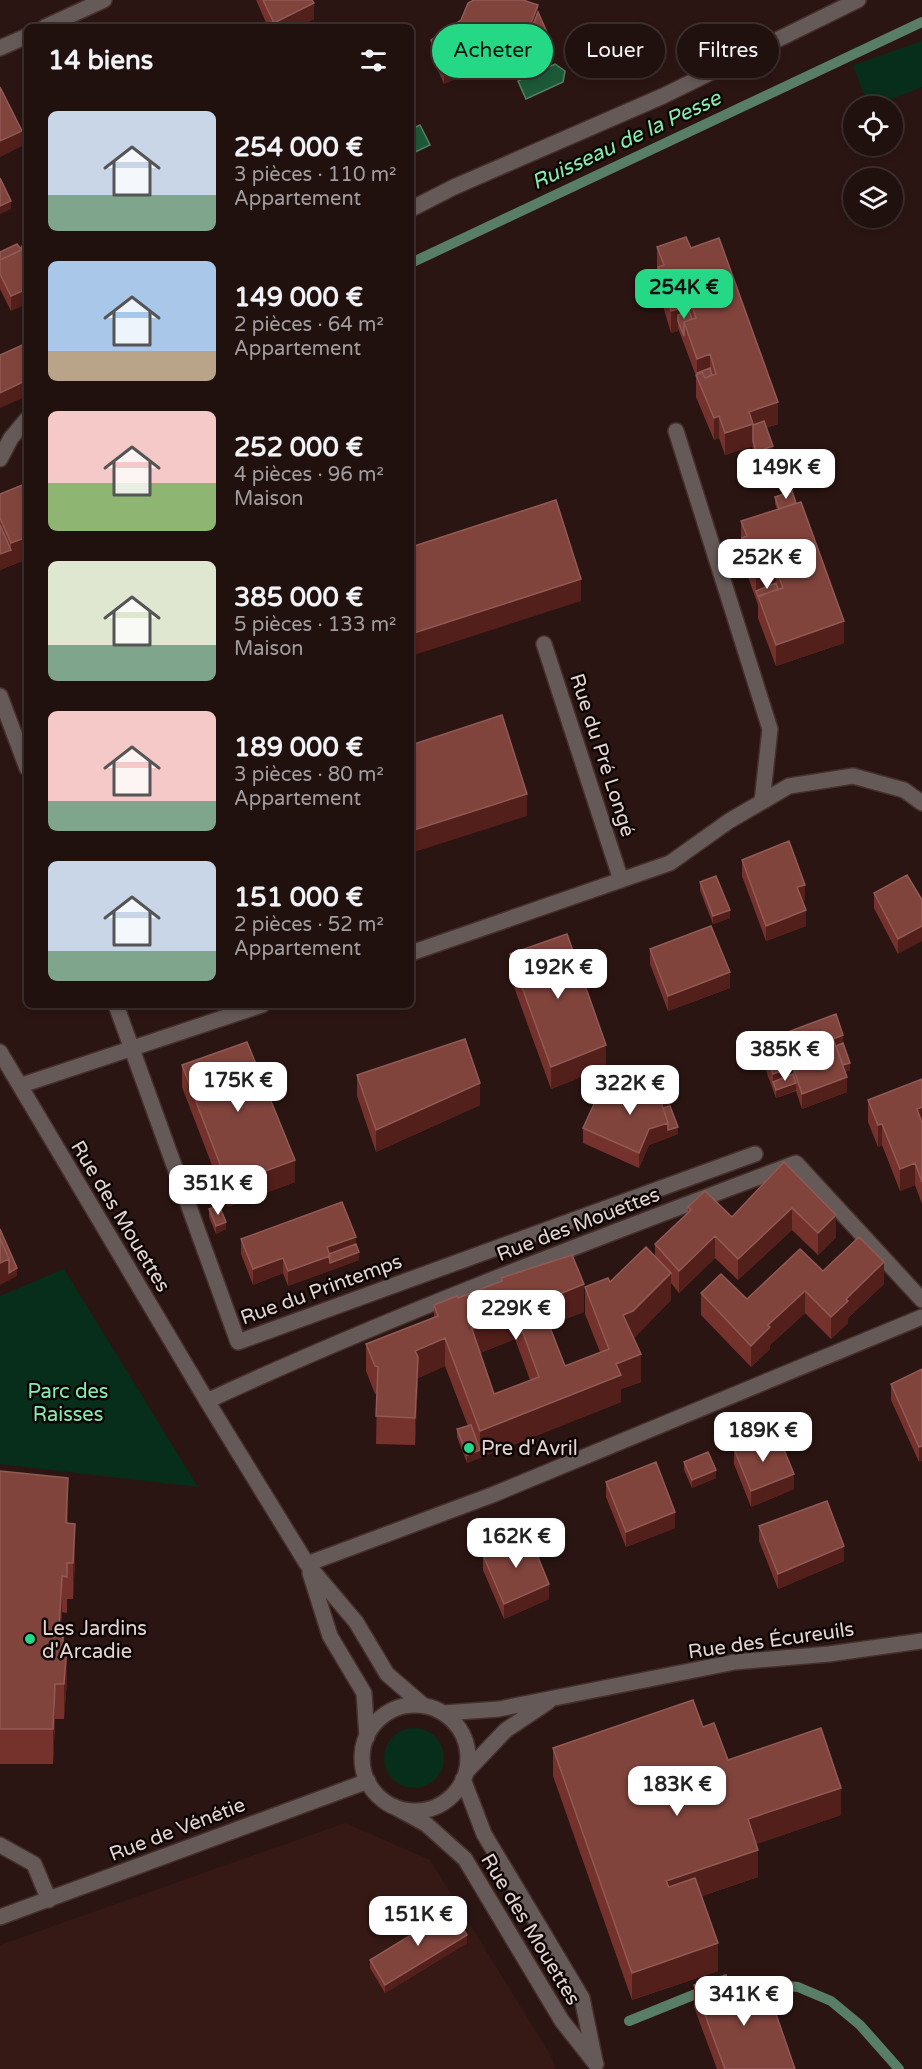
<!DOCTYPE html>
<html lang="fr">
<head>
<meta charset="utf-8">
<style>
  :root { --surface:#20100e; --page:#281917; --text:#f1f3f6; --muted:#a29d9e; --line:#3d302e; --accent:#24d886 }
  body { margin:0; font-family:"Varela Round",sans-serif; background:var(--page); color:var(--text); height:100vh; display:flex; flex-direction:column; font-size:22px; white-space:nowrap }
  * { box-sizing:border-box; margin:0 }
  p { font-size:20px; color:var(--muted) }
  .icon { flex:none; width:33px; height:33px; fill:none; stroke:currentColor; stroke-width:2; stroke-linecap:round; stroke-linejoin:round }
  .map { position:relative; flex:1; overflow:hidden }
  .details { position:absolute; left:24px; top:24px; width:390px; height:984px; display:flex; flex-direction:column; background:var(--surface); border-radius:9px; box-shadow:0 3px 9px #0003,0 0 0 2px var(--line) }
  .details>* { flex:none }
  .guide { position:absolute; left:432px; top:24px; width:399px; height:54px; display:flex; gap:12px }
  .buttons { position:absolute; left:843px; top:96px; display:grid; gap:12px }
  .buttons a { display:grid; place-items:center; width:60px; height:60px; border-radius:50%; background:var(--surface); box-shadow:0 3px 9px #0003,0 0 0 2px var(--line); font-size:30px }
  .price { position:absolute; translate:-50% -51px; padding:0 14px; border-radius:12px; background:#fff; color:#222; font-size:20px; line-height:39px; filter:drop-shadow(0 2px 3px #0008) }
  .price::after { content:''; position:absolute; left:50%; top:36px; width:18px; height:14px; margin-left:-9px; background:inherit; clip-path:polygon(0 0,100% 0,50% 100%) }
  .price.on { background:var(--accent); color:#111 }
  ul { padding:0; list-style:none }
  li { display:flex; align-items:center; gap:18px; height:150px; padding:0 24px }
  li span { display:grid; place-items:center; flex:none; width:168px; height:120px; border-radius:9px; color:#555 }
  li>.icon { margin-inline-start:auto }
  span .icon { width:72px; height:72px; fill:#fffc; stroke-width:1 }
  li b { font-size:26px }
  h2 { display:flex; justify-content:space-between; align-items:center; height:72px; padding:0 24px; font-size:26px }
  .chip { padding:0 21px; border-radius:27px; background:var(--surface); box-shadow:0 3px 9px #0003,0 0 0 2px var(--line); font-size:21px; line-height:54px }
  .chip.on { background:var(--accent); color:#111 }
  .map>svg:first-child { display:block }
  .built { fill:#361915 }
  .green { fill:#072e1a }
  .water { fill:#1c5939; stroke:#587e67; stroke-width:1.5 }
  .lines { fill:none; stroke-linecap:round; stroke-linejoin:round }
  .stream { stroke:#587e67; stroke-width:10 }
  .minor-casing { stroke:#45302d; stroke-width:18 }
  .minor { stroke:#665a58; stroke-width:15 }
  .wall { fill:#75322c; fill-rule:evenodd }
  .shaded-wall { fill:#531f1a }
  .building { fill:#81443d; stroke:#915a55; stroke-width:1.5; fill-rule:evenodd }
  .poi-dot { fill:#24d886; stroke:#0d0504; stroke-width:2 }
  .labels { text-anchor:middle; stroke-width:5; stroke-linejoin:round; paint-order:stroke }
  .street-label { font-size:20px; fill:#e5d5d2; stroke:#0d0504 }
  .park-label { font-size:20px; fill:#84eeb0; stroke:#0d0504 }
  .poi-label { font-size:20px; fill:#e5d5d2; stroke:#0d0504; text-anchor:start }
  .water-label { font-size:21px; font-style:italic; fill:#84eeb0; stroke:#0d0504 }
</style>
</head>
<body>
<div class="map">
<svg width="922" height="2069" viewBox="0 0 922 2069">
  <rect width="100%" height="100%" fill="#2b1512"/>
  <path class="built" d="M345,1823l85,37 121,196 5,13h-556v-124z"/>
  <path class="green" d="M922,41v46l-47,19h-7l-15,-41z
    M64,1269l134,218 -198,-23v-168z
    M384 1758a30 30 0 1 1 60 0a30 30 0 1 1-60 0Z"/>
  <path class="water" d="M555,64l10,7 -2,11 -37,17 -8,-18z
    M420,125l10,20 -19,9v-25z"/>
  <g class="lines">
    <path class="stream" d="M411,263l511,-241
      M629,2021l99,-40 70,6 33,14 29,24 39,44"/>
    <defs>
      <path id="minor" d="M45,27l59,-27
        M0,48l27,-12
        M411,209l43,-22 209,-91 195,-96
        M676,431l94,298 -8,73
        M0,459l11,-21 16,-19
        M544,644l77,236
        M0,696l27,72
        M411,953l259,-90 59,-42 60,-35 64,-10 51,14 18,13
        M116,1005l122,337 517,-188
        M0,1052l207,349 100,163 49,58 31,52 37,32
        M22,1085l240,-80
        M207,1401c192,-89 391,-163 589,-238l126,137
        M307,1564l185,-69 430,-178
        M310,1573l20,63 34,57 3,44
        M362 1758a53 53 0 1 1 106 0a53 53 0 1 1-106 0Z
        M444,1713l55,-4 236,-47 94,-8 93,-13
        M466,1772l40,-42 42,-28
        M463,1779l21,55 98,164 13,63
        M393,1806l33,18 39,35 97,162 34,43
        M0,1845l34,19 15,36
        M0,1917l368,-136"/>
    </defs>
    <use href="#minor" class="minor-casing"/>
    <use href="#minor" class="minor"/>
  </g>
  <path class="wall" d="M256,0h56l2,19 -17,8h-29z
    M538,12l13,37 -68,31 -5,-11h-1l-33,15 -13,-29v-15z
    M27,243l-16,68 -11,-22v-37l20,-4z
    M657,247l34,1 87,176 -12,4 7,26 -17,6 -4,-14 -27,9 -6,-17 -5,2 -18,-43v-21l-18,-48v3l-7,2 -13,-44v-16l-1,-4z
    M27,483v76l-27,11v-76z
    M775,497l69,146 -68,23 -18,-48v-13l-16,-45v-14l-1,-4v-21l36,-12 -2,-5z
    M742,860l63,40 -2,1 3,25 -40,15 -24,-65z
    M907,875l-9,79 -24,-46v-15z
    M700,882l30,36 -17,6 -13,-34z
    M650,949l80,39 -62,23 -18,-47z
    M510,954l96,113 -55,22 -41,-113z
    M761,1042l82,1 7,27 -5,2 2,20 -45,17 -6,-18 -20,7 -15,-41z
    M182,1065l113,117 -67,25 -46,-120z
    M357,1075l123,30 -104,47 -19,-56z
    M922,1079v125l-7,-19 -15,6 -18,-46 -4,2 -10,-25v-22z
    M618,1103l52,3 8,28 -29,11 -10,23 -56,-25v-15z
    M784,1162l52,75 -18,18 -26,-25 -54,50 -23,-22 -36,35 -8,-10v17l-37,38 7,44 -20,7v13l-154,61 -10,-26v-8l11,-3 -23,-60 -27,12 -3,67 -39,-1 1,-50h-2l-9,-23v-27l68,-27v-12l24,-7 43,-17v-3l83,34 -34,13 15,41 35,-14 -15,-38v-27l25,-5 45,-25v-13l33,-31v-6l44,10zM515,1339l15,41 -36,14 -14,-41z
    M209,1209l17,20 -10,5 -7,-17z
    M241,1239l115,5 3,16 -71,26 -5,-13 -30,12 -12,-31z
    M823,1271l61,13 -36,34v5l-17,16 -26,-26 -35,32v4l-19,18 -50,-52v-22l46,6z
    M922,1369l-3,93 -28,-62v-16z
    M767,1443l27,46 -43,18 -17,-43v-15z
    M684,1462l32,16 -24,10 -8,-18z
    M0,1471l68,43v10l7,35 -2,40h-6v14l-5,-1 -1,18 6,50 -3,39h-9l-2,45h-53z
    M606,1482l69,46 -49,19 -20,-50z
    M759,1526l85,35 -66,28 -19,-48z
    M483,1555l66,44 -45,20 -21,-49z
    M703,1727l25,33 113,55 -85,29 2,33 -56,19 16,75 -86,29 -79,-224v-28z
    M467,1943l-82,50 -15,-25v-8z
    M694,1985l40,11 61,73h-78l-23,-62z"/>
  <path class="shaded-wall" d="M314,3v16l-17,8h-23v-4z
    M538,5v15l13,21v8l-56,25v-15z
    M477,54v15l-33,15v-15z
    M495,67v7l-12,6v-8z
    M22,131v15l-22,11v-16z
    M11,201v8l-11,5v-8z
    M27,289v15l-16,7v-15z
    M689,297v22l-11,2v10l-7,2v-22l5,-9z
    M710,354v22l-13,-3v-14z
    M27,380v16l-27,12v-15z
    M778,402v22l-25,8v14l-28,9v-22l24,-21z
    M719,416v22l-5,2v-22z
    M773,446v8l-17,6v-8z
    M27,537v22l-27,11v-16l11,-4v-7z
    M776,569v22h-20v8v-22z
    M581,579v22l-170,55v-22z
    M844,621v22l-68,23v-21z
    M527,794v22l-116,37v-22z
    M805,885v15l-8,3v-16z
    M730,910v8l-17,6v-8z
    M806,910v16l-40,15v-15z
    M922,926v15l-24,13v-15z
    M730,972v16l-62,23v-15z
    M843,1035v15l-10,-3v-8z
    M606,1045v22l-55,22v-22z
    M850,1063v7l-10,4v-8z
    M793,1067v15h-20v-8z
    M847,1077v15l-45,17v-15z
    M480,1083v22l-104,47v-22z
    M796,1083v7l-20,8v-8z
    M670,1098v16l-9,-5v-7z
    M922,1107v22l-5,-20z
    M668,1123v15l-19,7 -10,23v-15l10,-24z
    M882,1124v21l-4,2v-22z
    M678,1127v7l-10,4v-8z
    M295,1160v22l-67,25v-22z
    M915,1163v22l-15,6v-22z
    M792,1208v22l-54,50v-21z
    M836,1215v22l-18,18v-22z
    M226,1222v7l-10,5v-8z
    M715,1236v22l-36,35v-22z
    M356,1237v15h3v8l-71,26v-15l39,-24z
    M283,1258v15l-30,12v-16z
    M9,1259l8,9v8l-17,9v-22z
    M884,1262v22l-36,34v5l-17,16v-22l15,-18z
    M671,1273v27l-38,39 -10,-24z
    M584,1284v28l-44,17v-27z
    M805,1291v22l-35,32v4l-19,18v-21l17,-21z
    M515,1311v28l-43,17v-27z
    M445,1338v28l-27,12 -3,67v-94z
    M641,1354v28l-20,7v13l-141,56v-27l136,-67z
    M922,1446v15l-3,1v-15z
    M480,1450v8l-13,5v-8z
    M716,1470v8l-24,10v-8z
    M794,1474v15l-43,18v-16z
    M68,1478v36l-2,45v-36z
    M675,1512v16l-49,19v-15z
    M75,1524v35l-2,40v-36z
    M844,1546v15l-66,28v-15z
    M62,1576v36l-3,54v-36z
    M549,1584v15l-45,20v-15z
    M67,1645v35l-3,39v-35z
    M55,1684v35l-2,45v-35z
    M841,1788v27l-93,32v-28z
    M758,1850v27l-92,31v-27z
    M467,1935v8l-82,50v-8z
    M718,1943v28l-86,29v-27z"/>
  <path class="building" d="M263,0h49l2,3 -40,20z
    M474,0h49l15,5 -16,42 -27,12 -18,-5 -33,15 -13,-29 30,-20 7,-17z
    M538,12l13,29 -29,13z
    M478,61l17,6 -12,5z
    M0,87l22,44 -22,10z
    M0,178l11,23 -11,5z
    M686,237l5,11 28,-10 59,164 -29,10 4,12 -28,9 -6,-17 -5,2 -18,-43 6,-3 3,6 11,-4 -6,-20 -13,5 -13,-37 12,-4 -7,-21 -13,5 2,7 -7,2 -13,-44 6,-2 -7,-18z
    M27,243v46l-16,7 -11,-22v-14l23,-11 -1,-3z
    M17,244l3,4 2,-1v3l-22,10v-8z
    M689,311l3,8 -8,3v14l-6,-15v-6z
    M27,343v37l-27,13v-38z
    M710,368l2,7 -7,3 -3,-6 -4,2 -1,-1z
    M764,421l9,25 -17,6 -3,-11v-16z
    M27,483v54l-16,6 -11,-25v-24z
    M792,491l4,12 -17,6 -4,-12z
    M556,500l25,79 -170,55v-87z
    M801,502l43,119 -68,24 -18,-49 25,-8 -7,-19 -20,8 -14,-39 5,-2 -6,-15z
    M0,525l11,25 -11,4z
    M776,583l2,6 -20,8 -2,-6z
    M502,715l25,79 -116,37v-86z
    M789,841l16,44 -8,2 9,23 -40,16 -24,-66z
    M907,875l15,25v26l-24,13 -24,-46z
    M716,876l14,34 -17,6 -13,-34z
    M711,926l19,46 -62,24 -18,-47z
    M567,934l39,111 -55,22 -41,-113z
    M836,1014l7,21 -10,4 14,38 -45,17 -9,-27 -20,7 -12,-32z
    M465,1039l15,44 -104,47 -19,-55z
    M247,1042l48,118 -67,25 -46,-120z
    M843,1043l7,20 -7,2 -7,-19z
    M793,1074l3,9 -20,7 -3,-8z
    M662,1078l8,20 -9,4 7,21 -19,6 -10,24 -56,-25 11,-24 16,-5 11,5 7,-13z
    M922,1079v28l-5,2 5,14v59l-7,-19 -15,6 -18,-45 -4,1 -10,-25z
    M670,1106l8,21 -10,3v-7l-5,-15z
    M784,1162l52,53 -18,18 -26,-25 -54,51 -23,-23 -36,35 -24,-27 36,-34 -3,-3 17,-16 27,26z
    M342,1202l14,35 -29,10 3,9 -42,15 -5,-13 -30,11 -12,-30z
    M219,1205l7,17 -10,4 -7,-17z
    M0,1229l17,39 -8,5v-14l-9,-21z
    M859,1237l25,25 -38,37 2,2 -17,16 -26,-26 -37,34 2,2 -19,19 -50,-53 20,-19 26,25 53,-50 23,22z
    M0,1238l9,21 -9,4z
    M356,1244l3,8 -29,11 -1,-9z
    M646,1247l25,26 -38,38 -10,4 18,39 -25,10 5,11 -141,56 -35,-93 -30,13 3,6 -3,61 -39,-2 2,-49 -3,-1 -9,-22 72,-28 -4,-11 23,-9 1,2 44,-17 -1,-3 71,-23 12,29 -44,18 25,64 44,-17 -24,-62 23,-9 2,4zM515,1311l24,66 -45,17 -22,-65z
    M922,1369v77l-3,1 -28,-63z
    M471,1425l9,25 -13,5 -10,-26z
    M765,1436l3,9 12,-5 14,34 -43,17 -17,-42z
    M777,1438l1,3 -10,4 -1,-2z
    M708,1452l8,18 -24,10 -8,-18z
    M656,1462l19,50 -49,20 -20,-50z
    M0,1471l68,7 -2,45 9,1 -2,39h-6v14l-5,-1 -3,54h4v15h4l-3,39h-9l-2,45h-53z
    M827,1501l17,45 -66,28 -19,-48z
    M529,1535l20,49 -45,20 -21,-49z
    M693,1700l10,27 11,-4 14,37 93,-32 20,60 -93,31 10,31 -92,31 3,6 26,-9 23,65 -86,30 -79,-225z
    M452,1910l15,25 -82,50 -15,-25z
    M726,1975l8,21 32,-11 29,84h-70l-31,-84z"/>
  <g class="poi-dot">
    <circle cx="469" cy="1448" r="6"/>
    <circle cx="30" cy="1639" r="6"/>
  </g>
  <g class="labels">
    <g class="street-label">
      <text transform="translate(603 755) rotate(72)" y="7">Rue du Pré Longé</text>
      <text transform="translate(121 1216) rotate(59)" y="7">Rue des Mouettes</text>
      <text transform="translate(578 1224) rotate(-21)" y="7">Rue des Mouettes</text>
      <text transform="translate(321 1289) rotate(-20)" y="7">Rue du Printemps</text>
      <text transform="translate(771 1640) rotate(-8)" y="7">Rue des Écureuils</text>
      <text transform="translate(177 1829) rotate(-21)" y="7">Rue de Vénétie</text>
      <text transform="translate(531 1929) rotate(59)" y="7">Rue des Mouettes</text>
    </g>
    <g class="park-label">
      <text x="68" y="1398">Parc des<tspan x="68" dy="23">Raisses</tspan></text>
    </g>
    <g class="poi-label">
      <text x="481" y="1455">Pre d'Avril</text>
      <text x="42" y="1635">Les Jardins<tspan x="42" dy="23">d'Arcadie</tspan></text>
    </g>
    <g class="water-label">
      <text transform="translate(626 140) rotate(-25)" y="7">Ruisseau de la Pesse</text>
    </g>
  </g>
</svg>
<div class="buttons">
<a><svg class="icon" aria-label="locate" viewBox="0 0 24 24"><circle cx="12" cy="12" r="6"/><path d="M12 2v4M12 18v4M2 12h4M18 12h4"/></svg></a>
<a><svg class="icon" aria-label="layers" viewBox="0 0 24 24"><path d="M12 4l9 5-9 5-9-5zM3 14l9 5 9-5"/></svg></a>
</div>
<b class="price on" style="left:684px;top:320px">254K €</b>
<b class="price" style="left:786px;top:500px">149K €</b>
<b class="price" style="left:767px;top:590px">252K €</b>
<b class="price" style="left:558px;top:1000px">192K €</b>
<b class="price" style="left:785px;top:1082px">385K €</b>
<b class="price" style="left:238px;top:1113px">175K €</b>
<b class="price" style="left:630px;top:1116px">322K €</b>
<b class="price" style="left:218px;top:1216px">351K €</b>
<b class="price" style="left:516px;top:1341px">229K €</b>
<b class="price" style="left:763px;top:1463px">189K €</b>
<b class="price" style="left:516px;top:1569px">162K €</b>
<b class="price" style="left:677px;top:1817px">183K €</b>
<b class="price" style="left:418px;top:1947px">151K €</b>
<b class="price" style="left:744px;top:2027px">341K €</b>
<div class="guide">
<a class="chip on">Acheter</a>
<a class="chip">Louer</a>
<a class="chip">Filtres</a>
</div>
<section class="details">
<h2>14 biens<svg class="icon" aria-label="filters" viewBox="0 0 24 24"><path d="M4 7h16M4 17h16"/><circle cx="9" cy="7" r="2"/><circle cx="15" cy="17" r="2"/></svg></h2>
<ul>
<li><span style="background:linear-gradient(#c9d6e8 70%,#7fa58c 0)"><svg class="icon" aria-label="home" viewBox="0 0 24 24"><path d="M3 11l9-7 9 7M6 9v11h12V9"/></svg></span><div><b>254 000 €</b><p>3 pièces · 110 m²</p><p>Appartement</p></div></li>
<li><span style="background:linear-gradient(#a9c7e8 75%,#b9a48a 0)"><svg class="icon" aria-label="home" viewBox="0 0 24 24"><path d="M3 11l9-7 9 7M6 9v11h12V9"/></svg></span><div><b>149 000 €</b><p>2 pièces · 64 m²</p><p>Appartement</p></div></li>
<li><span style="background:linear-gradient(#f6c9c9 60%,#8fb573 0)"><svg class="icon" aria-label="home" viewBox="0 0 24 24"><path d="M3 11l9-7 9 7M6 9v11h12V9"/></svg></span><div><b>252 000 €</b><p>4 pièces · 96 m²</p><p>Maison</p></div></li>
<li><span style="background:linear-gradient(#dfe7d0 70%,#7fa58c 0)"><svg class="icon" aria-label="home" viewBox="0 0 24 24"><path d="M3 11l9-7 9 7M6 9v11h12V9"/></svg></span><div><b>385 000 €</b><p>5 pièces · 133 m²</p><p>Maison</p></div></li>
<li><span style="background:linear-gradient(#f6c9c9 75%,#7fa58c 0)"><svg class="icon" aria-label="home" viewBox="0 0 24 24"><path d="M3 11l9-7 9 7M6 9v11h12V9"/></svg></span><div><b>189 000 €</b><p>3 pièces · 80 m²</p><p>Appartement</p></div></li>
<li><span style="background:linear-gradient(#c9d6e8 75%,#7fa58c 0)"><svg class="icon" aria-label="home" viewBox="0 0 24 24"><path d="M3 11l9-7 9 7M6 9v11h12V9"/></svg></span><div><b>151 000 €</b><p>2 pièces · 52 m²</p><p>Appartement</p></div></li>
</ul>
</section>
</div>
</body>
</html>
